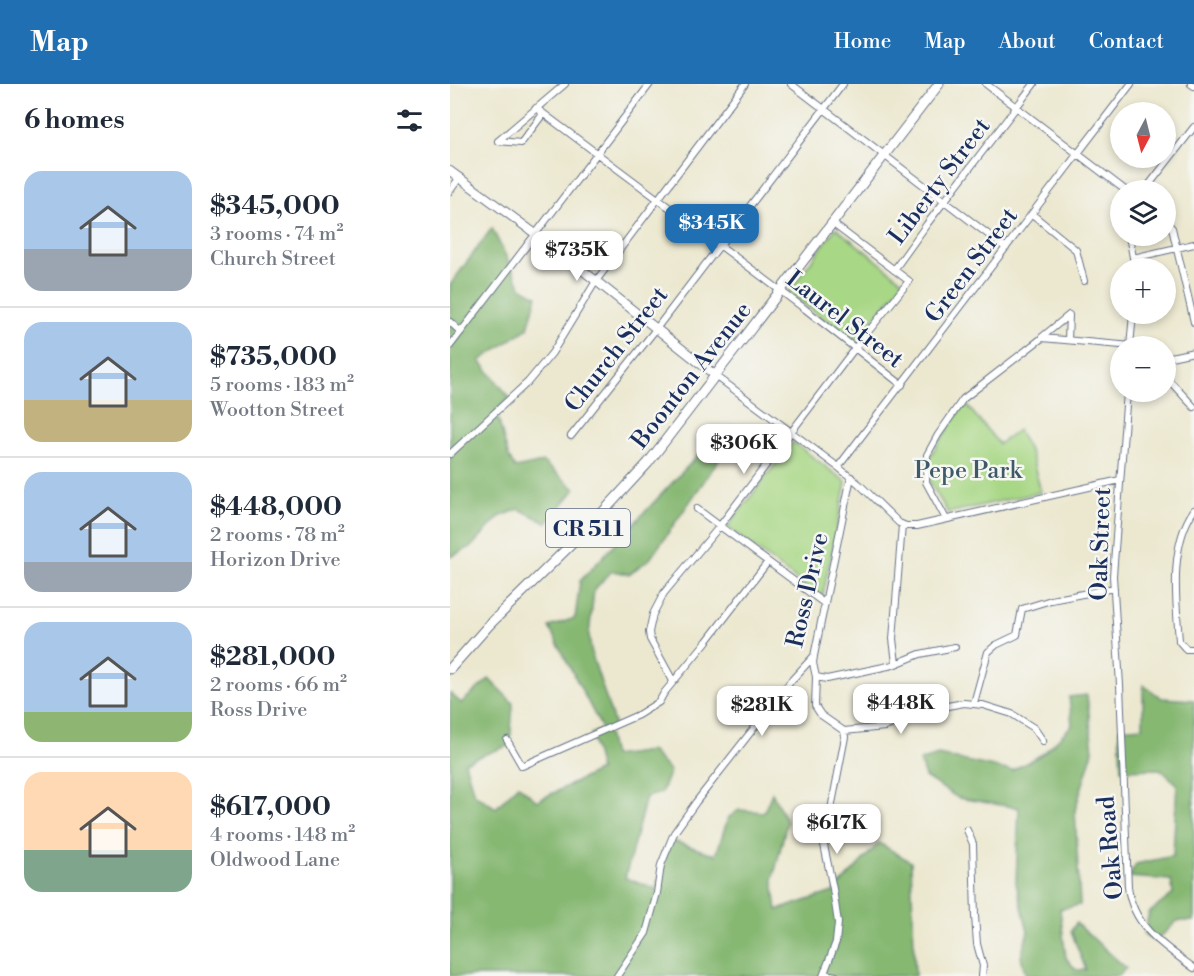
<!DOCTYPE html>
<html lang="en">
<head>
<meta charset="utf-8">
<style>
  :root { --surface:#fff; --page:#f2f2f3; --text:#1f2937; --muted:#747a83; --line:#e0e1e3; --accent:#1f6fb2 }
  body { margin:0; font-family:"Libre Bodoni",serif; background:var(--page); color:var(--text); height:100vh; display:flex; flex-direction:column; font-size:22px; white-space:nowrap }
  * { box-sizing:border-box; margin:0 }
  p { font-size:20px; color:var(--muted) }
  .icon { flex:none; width:33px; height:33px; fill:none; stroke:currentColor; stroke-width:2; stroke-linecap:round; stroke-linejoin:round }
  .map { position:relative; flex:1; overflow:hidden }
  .sheet { display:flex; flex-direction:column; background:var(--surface); width:450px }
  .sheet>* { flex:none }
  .needle { width:39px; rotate:187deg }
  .buttons { position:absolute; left:660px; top:18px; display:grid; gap:12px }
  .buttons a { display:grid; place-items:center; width:66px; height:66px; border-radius:50%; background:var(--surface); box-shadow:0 3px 9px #0003; font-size:30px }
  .price { position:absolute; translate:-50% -51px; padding:0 14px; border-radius:12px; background:#fff; color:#222; font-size:20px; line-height:39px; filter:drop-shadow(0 2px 3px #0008) }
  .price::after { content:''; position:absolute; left:50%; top:36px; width:18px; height:14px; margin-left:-9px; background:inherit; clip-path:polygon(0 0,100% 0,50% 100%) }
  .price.current { background:var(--accent); color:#fff }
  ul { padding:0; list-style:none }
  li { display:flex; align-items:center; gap:18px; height:150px; padding:0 24px }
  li+li { border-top:2px solid var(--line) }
  li span { display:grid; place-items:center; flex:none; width:168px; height:120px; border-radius:18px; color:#555 }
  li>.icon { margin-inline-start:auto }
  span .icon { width:72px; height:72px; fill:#fffc; stroke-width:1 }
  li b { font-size:26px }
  h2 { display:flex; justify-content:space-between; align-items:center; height:72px; padding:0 24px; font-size:26px }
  header { display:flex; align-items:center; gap:36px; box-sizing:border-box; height:84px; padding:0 30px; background:var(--accent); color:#fff }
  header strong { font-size:28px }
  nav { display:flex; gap:33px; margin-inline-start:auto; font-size:21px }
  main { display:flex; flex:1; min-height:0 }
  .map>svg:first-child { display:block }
  .green { fill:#a8d785; stroke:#628372; stroke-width:1.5 }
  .forest { fill:#86b872; stroke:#507468; stroke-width:1.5 }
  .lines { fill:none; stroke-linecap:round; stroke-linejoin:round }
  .minor-casing { stroke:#647086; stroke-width:8 }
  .tertiary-casing { stroke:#647086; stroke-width:10 }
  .primary-casing { stroke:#647086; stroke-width:11 }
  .minor { stroke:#fff; stroke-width:6 }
  .tertiary { stroke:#fff; stroke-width:8 }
  .primary { stroke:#fff; stroke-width:9 }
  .labels { text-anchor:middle; stroke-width:5; stroke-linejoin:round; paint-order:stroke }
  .shield { fill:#f6f6f2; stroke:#5d6b8a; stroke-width:1.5 }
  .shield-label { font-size:22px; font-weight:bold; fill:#1b2f5e }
  .street-label { font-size:24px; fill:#1b2f5e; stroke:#f6f6f2 }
  .park-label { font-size:24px; fill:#3e5968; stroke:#f6f6f2 }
</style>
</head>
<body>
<header>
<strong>Map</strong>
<nav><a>Home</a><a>Map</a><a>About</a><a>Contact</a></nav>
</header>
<main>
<section class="sheet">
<h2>6 homes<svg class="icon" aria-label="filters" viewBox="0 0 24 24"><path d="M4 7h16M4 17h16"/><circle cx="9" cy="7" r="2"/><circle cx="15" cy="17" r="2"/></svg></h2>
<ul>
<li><span style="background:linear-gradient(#a9c7e8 65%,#9aa5b1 0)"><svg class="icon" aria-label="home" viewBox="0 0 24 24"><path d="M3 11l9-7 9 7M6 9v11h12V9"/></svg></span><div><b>$345,000</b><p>3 rooms · 74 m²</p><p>Church Street</p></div></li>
<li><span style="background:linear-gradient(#a9c7e8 65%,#c2b280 0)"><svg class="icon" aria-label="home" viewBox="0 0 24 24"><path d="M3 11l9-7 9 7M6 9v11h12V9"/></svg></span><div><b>$735,000</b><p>5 rooms · 183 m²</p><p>Wootton Street</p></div></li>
<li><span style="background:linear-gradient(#a9c7e8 75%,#9aa5b1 0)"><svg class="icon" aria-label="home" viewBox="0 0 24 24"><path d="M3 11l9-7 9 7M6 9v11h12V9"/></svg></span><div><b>$448,000</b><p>2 rooms · 78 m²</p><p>Horizon Drive</p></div></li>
<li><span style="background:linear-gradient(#a9c7e8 75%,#8fb573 0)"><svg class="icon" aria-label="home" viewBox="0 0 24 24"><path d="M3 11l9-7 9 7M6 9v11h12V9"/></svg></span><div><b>$281,000</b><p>2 rooms · 66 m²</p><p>Ross Drive</p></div></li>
<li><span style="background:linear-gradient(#ffd9b3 65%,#7fa58c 0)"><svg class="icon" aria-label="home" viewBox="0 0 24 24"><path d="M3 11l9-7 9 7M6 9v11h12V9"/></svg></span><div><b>$617,000</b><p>4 rooms · 148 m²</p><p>Oldwood Lane</p></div></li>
</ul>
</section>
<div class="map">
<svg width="744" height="892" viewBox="0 0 744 892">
  <rect width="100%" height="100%" fill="#f6f6f2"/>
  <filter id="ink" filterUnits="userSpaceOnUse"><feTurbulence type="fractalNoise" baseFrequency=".0167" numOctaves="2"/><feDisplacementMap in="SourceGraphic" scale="12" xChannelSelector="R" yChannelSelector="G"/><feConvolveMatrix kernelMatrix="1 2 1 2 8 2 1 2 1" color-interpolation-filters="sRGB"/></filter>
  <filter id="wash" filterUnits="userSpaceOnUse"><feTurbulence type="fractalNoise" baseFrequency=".008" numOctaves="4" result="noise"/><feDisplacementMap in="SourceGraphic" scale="24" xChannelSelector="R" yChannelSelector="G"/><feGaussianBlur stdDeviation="1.35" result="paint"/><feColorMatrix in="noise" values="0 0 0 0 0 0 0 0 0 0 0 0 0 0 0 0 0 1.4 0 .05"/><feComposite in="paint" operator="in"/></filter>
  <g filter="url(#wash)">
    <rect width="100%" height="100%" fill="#ece8d0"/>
    <path class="green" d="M386,144l68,54 -49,61 -67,-51z
      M515,319l34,41 19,-14 13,24 10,38 -93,21 -20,-34 2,-23z
      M343,358l53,40 -24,117 -95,-72z"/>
    <path class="forest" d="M42,144l29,59 16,9 -9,32 -48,33 30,37 -14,13 12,44 7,13 28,-6 32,27 -28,34 -28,-14 -20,8 -28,30 -21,10v-272z
      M270,350l12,7 -82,118 -21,15 -17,-3 -18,19 -5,45 3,20 23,71 -8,3 6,27 38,-5 19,20 -9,22 -15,4 -21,81 31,11 14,-49 46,15 12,-37 11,-8 25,2 8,-19 15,29 -14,57 4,31 56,-18 46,-49 32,19 4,114h-465v-283l11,10 28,-24 24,24 -3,42 -45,17 9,32 22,14 22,-23 19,16 63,-31 -9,-36 11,-5 -53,-102 26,-9 5,-37 123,-131z
      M693,601l19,13 32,2v221h-17l-22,21 -11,-8 5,-21 24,-19 -2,-14 -42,-3 7,-13 37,-8 4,-72 -17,-15 -39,1 -2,-41 24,-2z
      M637,611l6,56 -18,59 5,95 -20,4 6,49 10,12h10l-15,-39 5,-8 50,45 -8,8h-92l-5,-19 7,-26 -12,-48 3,-75 -61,-10 -33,-21 -5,-16 18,-6 74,16 32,-18 28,-28 -3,-28z"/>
  </g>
  <g filter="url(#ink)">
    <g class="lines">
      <defs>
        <path id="minor" d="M341,0l215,164
          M536,0l139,106
          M741,0l3,2
          M86,24l269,201 97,76
          M48,57l67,-57
          M48,57l23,2 22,-29
          M695,106l49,-63
          M0,107l10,-14
          M582,130l44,36 8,31
          M716,138l6,6 22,94
          M679,152l6,32
          M683,174l61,-14
          M444,186l33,-46 107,-140
          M0,238l11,10
          M592,253l27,-22 -1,25
          M0,262l200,-262
          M680,262l3,-32
          M716,274l28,-6
          M266,292l122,91 21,17 40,39 7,3h11l203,-46
          M716,293l28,30
          M677,308l-14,184 7,109 8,202c5,40 36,59 66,81
          M121,352l85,-107 187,-245
          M0,370l78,-72 24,-29 44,-72 149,-197
          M388,383l293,-383
          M247,425l128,95
          M744,426c-25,36 -18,89 -15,131l7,8h8
          M496,435l-20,-37 1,-27 11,-20 25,-36 79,-61 90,8
          M364,572l-1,7 3,14 -1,29 6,9 23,16 41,-4 46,-18 33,-6 19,2 29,9 22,14 9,13
          M446,579l-3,-24 9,-114
          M366,593l11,2 66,-14 27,-11 35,-7
          M223,597l-23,-42 -1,-7 4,-18 11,-21 55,-66 136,-179 54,-67 -77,-58
          M524,619l14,-51 8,-7 21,-10 5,-26 29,-9 63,-12
          M57,656l15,26 116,-51 21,-13 5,-9 43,-52 60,-78
          M517,746l6,14 2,72 2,28 6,22 -1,10
          M374,890l12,2
          M167,892l29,-43 11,-40 4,-28 13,-32 22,-31 94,-120 24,-26 37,-179
          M373,892l13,-34 2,-19 -5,-34 -9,-44 21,-108 -1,-6"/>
        <path id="tertiary" d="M0,87l102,75 164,130"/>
        <path id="primary" d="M0,585l39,-44 102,-100 57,-62 291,-379"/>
      </defs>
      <use href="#minor" class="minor-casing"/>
      <use href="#tertiary" class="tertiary-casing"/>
      <use href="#primary" class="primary-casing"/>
      <use href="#minor" class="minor"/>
      <use href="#tertiary" class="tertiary"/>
      <use href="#primary" class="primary"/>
    </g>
  </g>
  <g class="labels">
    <rect class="shield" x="96" y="425" width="84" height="38" rx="4.5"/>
    <g class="shield-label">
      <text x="138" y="452">CR 511</text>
    </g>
    <g class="street-label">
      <text transform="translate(489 97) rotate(-53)" y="8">Liberty Street</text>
      <text transform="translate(521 181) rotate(-53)" y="8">Green Street</text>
      <text transform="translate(395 235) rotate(38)" y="8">Laurel Street</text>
      <text transform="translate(166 265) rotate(-52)" y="8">Church Street</text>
      <text transform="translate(241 291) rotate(-52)" y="8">Boonton Avenue</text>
      <text transform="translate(650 460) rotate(-88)" y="8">Oak Street</text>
      <text transform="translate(357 506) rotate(-77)" y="8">Ross Drive</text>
      <text transform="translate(660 764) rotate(-95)" y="8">Oak Road</text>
    </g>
    <g class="park-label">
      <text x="518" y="394">Pepe Park</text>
    </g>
  </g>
</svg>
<div class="buttons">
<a><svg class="needle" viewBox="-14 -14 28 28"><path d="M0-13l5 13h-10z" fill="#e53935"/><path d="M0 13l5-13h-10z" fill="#747a83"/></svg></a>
<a><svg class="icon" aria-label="layers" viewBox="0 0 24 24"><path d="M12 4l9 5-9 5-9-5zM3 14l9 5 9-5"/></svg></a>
<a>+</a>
<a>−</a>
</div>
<b class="price current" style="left:262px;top:171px">$345K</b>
<b class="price" style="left:127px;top:198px">$735K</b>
<b class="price" style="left:294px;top:391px">$306K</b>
<b class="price" style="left:451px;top:651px">$448K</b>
<b class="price" style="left:312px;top:653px">$281K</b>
<b class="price" style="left:387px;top:771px">$617K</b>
</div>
</main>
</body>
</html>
